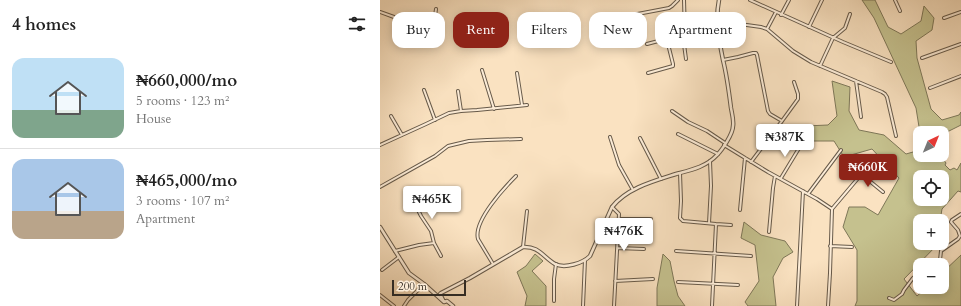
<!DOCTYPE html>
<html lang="en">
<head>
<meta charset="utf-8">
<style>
  :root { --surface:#fff; --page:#f6f6f6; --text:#222; --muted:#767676; --line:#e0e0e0; --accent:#8f2418 }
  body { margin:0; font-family:Cardo,serif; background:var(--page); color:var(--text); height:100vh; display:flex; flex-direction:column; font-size:15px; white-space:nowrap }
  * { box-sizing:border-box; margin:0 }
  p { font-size:13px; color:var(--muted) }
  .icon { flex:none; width:22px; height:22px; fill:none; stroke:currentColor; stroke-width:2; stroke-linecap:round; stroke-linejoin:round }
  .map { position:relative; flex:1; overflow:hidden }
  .panel { display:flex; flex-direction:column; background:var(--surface); width:380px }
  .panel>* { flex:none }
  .hud { position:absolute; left:12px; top:12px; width:380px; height:36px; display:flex; gap:8px }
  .needle { width:26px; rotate:43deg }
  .buttons { position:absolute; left:533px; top:126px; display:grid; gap:8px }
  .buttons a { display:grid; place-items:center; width:36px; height:36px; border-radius:8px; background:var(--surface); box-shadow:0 2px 10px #0003; font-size:20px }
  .scale { position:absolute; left:12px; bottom:10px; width:74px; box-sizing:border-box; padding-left:4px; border:2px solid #362d23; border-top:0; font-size:11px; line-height:14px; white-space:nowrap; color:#362d23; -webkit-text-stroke:3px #fcecd7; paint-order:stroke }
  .price { position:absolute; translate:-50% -34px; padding:0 9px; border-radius:4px; background:#fff; color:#222; font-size:13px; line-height:26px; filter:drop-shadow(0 1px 2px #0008) }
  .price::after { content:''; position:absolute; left:50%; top:24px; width:12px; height:9px; margin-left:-6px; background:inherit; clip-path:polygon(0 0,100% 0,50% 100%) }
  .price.active { background:var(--accent); color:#fff }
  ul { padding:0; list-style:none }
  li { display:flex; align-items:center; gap:12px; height:100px; padding:0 12px }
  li+li { border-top:1px solid var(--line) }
  li span { display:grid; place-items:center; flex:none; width:112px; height:80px; border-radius:12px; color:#555 }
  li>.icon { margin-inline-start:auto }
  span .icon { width:48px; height:48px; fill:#fffc; stroke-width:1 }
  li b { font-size:17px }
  h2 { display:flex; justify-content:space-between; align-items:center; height:48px; padding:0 12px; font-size:17px }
  .pill { padding:0 14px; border-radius:12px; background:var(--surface); box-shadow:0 2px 10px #0003; font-size:14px; line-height:36px }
  .pill.active { background:var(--accent); color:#fff }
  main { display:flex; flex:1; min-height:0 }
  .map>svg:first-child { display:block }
  .green { fill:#c5c18e; stroke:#7e7758; fill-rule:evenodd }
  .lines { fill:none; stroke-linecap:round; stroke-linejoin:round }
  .minor-casing { stroke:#675a4a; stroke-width:4 }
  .tertiary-casing { stroke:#675a4a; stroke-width:4.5 }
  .minor { stroke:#fcecd7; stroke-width:2 }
  .tertiary { stroke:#fcecd7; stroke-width:2.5 }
</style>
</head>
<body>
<main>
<section class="panel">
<h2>4 homes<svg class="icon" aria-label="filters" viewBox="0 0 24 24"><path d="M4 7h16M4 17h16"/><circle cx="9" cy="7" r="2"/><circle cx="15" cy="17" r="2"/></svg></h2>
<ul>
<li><span style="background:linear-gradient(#bfe0f5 65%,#7fa58c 0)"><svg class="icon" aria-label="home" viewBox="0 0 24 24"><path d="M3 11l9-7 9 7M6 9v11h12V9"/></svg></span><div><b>₦660,000/mo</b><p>5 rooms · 123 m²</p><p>House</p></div></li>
<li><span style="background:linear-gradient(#a9c7e8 65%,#b9a48a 0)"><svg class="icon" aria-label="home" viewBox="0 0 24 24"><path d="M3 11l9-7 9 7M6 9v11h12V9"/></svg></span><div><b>₦465,000/mo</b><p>3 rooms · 107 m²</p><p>Apartment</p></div></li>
</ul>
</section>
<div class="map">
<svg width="581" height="306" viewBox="0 0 581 306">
  <rect width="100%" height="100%" fill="#fae2c1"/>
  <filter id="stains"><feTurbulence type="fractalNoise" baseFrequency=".005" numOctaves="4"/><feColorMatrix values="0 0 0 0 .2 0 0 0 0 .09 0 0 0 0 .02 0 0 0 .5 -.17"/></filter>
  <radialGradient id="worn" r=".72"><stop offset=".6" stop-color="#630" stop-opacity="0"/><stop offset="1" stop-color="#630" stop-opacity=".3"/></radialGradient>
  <path class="green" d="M482,0h13l13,27 13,7 20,-13 3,-15 10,12 -2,12 -16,11 1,17 14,51 11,11 17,-5 2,-3v13l-14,7 -5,11v-10h-22l-4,-25 -42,-90z
    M452,81l18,6 -1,24 10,19 25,5 22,19 14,-4v5h20l6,8 -1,2 5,5 4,-2 3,2 4,-7v29l-3,-1 -16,18 -2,12h-20v22h19l-35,36 13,17 10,-9h15v-14l19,-18v51h-106l2,-5v-51l-14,-23 6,-20h16l13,8 21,-37 -27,-29 -28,8 -10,-16h-25l-4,-15 23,-1 9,-9zM540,177h22v22h-22z
    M364,222l17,13 24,6 8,11 -10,6 -10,19 3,29h-28l-3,-4 14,-21 -4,-36 -14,-7z
    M155,254l8,7 -11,10 14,15v20h-21l2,-10 -10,-24 9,-6z
    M283,254l7,7 4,20 4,15 7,10h-28v-18z"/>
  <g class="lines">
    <defs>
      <path id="minor" d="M304,0l1,34 -2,1v2l3,22
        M370,0l93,42 48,20
        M515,0l5,11
        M0,12l14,5 4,7 7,7 9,-6 6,2h9l5,-4 2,-14
        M401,15l8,-15
        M247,16l42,-8 3,-2 6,-6
        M564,18l17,-6
        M338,21l43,6 6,2 26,22 18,11 71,30 3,2 2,3 9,39
        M429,27l13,-27
        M387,29l9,-17
        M267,44l19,-5
        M542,58l39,-14
        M343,60l15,-3 15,-4h3l1,2 11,56 2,3 12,7
        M440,66l13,-28 12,-10 5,-14
        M102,70l12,39
        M137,73l5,32
        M268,73l25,-7v-2l-6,-24c12,-11 37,-5 52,-4
        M476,81l5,36
        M550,88l31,-12
        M44,90l11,30
        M78,91l3,20
        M292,111l16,11 19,9 18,12
        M11,116l11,19
        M298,134l40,20
        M230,137l9,28 14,25
        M260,138l21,41
        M0,145l46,-21 23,-11 12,-2 16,-1 50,-5
        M344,145l44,27 49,27 15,10 -2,64 -2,33
        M371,162l31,-41 16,-22v-5l-4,-12
        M300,173l1,28 -1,17 3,3 33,3 15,1
        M481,174l22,18
        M401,178l20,-33
        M0,187l55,-31 13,-10 21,-5 18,-1 34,-1
        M54,188l-17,13 -2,3 6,12 10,15 3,12 7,13
        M428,194l33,-44
        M232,207l7,7 -5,92
        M452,209l33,-39 9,-13
        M360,210l5,-52
        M239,219h32
        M329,223l2,-37 -1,-25
        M389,232l4,-44 2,-12
        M450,246l22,1
        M143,247l4,-36
        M237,248l27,1
        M15,251l24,-6 15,-2
        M296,251l75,5
        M113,264l-15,-25c-5,-18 27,-52 38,-63
        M554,265l6,-5 1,-9 17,-12 2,-3 -2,-6 -7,-8 1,-2 9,-6
        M2,270l17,-13
        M235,281l38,-2
        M298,282l60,3
        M0,295l14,11
        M509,298l5,2 8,-6 2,-4 9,-12 5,-4h2
        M174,301v-22l2,-15
        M24,306l4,-6 16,-16
        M203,306l2,-46
        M332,306l4,-82
        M417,306l6,-115"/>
      <path id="tertiary" d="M0,227l29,46 15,11 20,18 3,-1 6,5
        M64,302l-4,-8 1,-1 29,-15 53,-31c16,-1 20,10 32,17 10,5 28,-1 35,-8l22,-49c15,-19 42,-26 64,-33 15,-4 30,-7 41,-19 5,-5 16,-21 16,-29 1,-5 -1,-12 -2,-18 -2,-16 -4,-32 -8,-48 -4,-20 -8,-40 -4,-60"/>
    </defs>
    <use href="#minor" class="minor-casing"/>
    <use href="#tertiary" class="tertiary-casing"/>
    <use href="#minor" class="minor"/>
    <use href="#tertiary" class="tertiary"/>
  </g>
  <rect width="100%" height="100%" filter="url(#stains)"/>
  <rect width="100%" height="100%" fill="url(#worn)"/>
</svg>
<div class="buttons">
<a><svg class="needle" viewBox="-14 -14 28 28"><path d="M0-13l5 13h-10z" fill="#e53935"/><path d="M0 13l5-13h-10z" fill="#767676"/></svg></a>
<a><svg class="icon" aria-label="locate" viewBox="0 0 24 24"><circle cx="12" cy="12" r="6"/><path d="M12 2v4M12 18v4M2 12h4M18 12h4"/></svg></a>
<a>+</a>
<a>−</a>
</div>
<div class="scale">200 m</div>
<b class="price" style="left:405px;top:158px">₦387K</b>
<b class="price active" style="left:488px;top:188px">₦660K</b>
<b class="price" style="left:52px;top:220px">₦465K</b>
<b class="price" style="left:244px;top:252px">₦476K</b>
<div class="hud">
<a class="pill">Buy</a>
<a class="pill active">Rent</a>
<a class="pill">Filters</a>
<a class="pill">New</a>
<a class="pill">Apartment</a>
</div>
</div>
</main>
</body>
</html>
